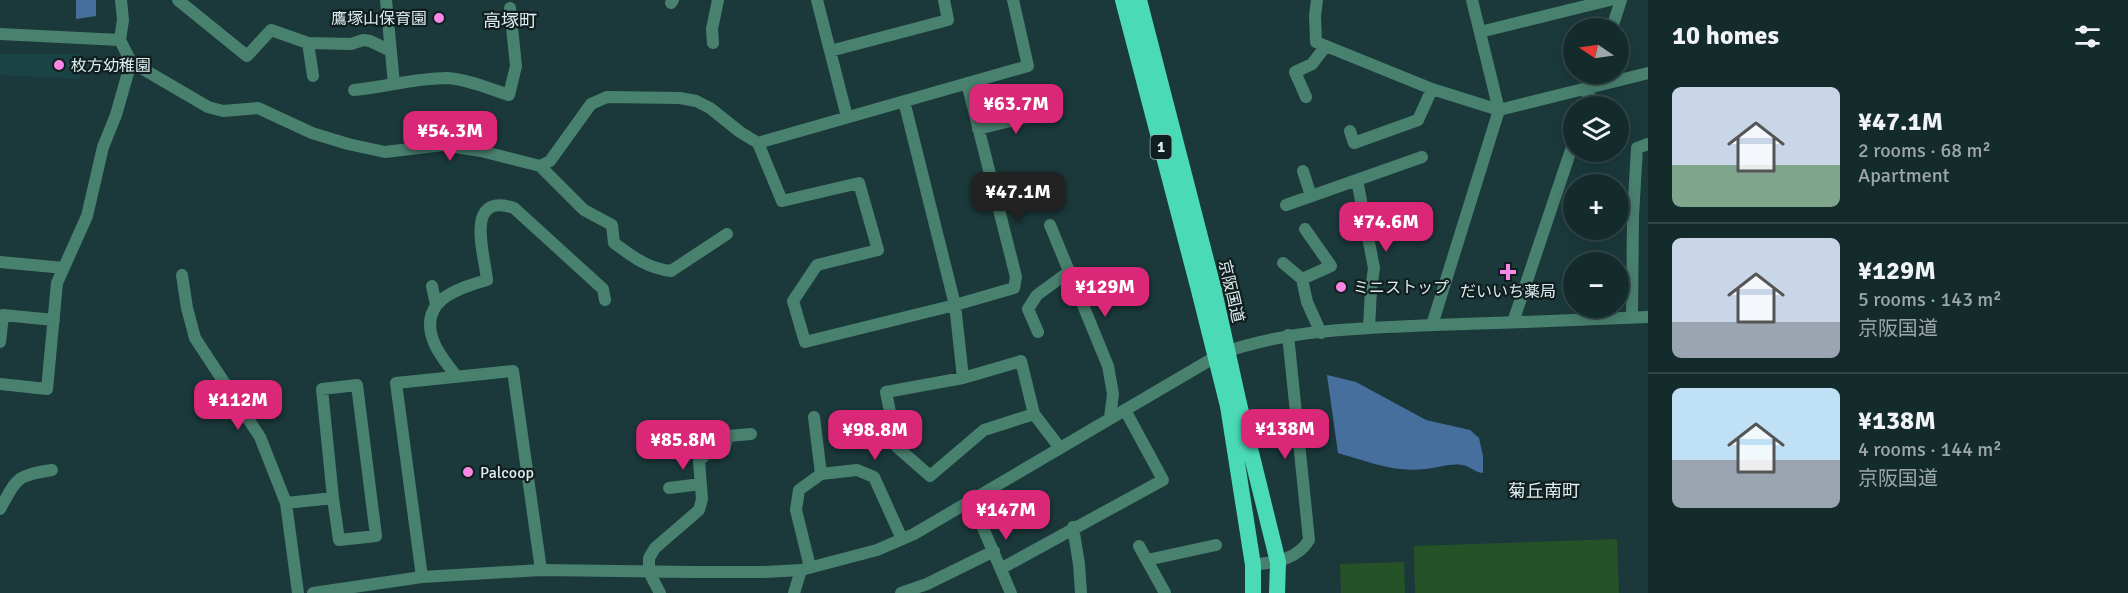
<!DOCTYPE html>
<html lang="en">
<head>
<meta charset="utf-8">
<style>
  :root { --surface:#142b2c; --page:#213738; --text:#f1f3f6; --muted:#9da7a9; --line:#334748; --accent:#db2777 }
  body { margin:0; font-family:Signika,"Noto Sans JP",sans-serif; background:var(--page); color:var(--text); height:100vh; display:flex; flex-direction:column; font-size:22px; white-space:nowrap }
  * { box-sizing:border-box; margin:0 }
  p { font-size:20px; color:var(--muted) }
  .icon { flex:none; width:33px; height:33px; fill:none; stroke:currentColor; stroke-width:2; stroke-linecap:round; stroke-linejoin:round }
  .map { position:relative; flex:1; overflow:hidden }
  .panel { display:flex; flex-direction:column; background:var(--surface); width:480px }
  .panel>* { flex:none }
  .needle { width:39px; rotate:283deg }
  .tools { position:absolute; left:1563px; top:18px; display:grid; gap:12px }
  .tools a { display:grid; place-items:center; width:66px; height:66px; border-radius:50%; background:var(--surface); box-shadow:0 3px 15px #0003,0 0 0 2px var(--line); font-size:30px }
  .price { position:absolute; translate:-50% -51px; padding:0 14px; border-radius:12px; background:var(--accent); color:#fff; font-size:20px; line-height:39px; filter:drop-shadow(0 2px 3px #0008) }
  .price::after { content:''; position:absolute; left:50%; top:36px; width:18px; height:14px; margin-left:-9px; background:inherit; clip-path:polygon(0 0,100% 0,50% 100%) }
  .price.selected { background:#222; color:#fff }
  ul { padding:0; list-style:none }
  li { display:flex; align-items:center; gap:18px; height:150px; padding:0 24px }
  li+li { border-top:2px solid var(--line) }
  li span { display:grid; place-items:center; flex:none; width:168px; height:120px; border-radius:9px; color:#555 }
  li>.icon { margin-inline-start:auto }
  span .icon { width:72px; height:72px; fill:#fffc; stroke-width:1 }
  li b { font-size:26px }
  h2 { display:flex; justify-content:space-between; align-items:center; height:72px; padding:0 24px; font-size:26px }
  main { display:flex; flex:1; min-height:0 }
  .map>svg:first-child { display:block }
  .built { fill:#194345 }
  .green { fill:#265228 }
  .water { fill:#476f9d }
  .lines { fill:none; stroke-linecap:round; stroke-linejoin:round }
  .minor { stroke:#49816f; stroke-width:12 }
  .tertiary { stroke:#49816f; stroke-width:12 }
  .trunk { stroke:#4adbb6; stroke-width:16 }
  .trunk-bridge { stroke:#4adbb6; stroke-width:16 }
  .poi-dot { fill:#fb87e5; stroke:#111e1f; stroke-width:2 }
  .labels { text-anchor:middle; stroke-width:4.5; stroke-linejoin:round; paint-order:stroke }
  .shield { fill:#111e1f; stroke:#9fafb0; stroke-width:1.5 }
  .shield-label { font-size:15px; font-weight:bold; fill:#dcedee }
  .poi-label { font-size:16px; fill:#dcedee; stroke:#111e1f; text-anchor:start }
  .street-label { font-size:16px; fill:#dcedee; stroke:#111e1f }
  .neighbourhood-label { font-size:18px; fill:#dcedee; stroke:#111e1f }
</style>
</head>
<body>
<main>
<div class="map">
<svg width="1648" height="593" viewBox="0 0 1648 593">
  <rect width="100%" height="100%" fill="#1b393b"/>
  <path class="built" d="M0,54h80v25l-80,-4z"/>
  <path class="green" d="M1617,539l2,54h-204l-1,-47z
    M1404,562l1,31h-64l-1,-29z"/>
  <path class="water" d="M76,0h20v16l-20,3z
    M1327,375l29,7 70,38 44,10 9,8 4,18v17c-9,-1 -13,-7 -21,-8 -13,-2 -24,3 -37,4 -30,4 -59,-8 -87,-16z"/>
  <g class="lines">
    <path class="minor" d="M178,0l69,56 24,-26 37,13 43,1 12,-4 7,1 21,10
      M386,0l8,84
      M817,0l30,117
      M1317,0l-2,16 1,26 116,47 67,21 149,-37
      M671,3l2,-3
      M1612,28l9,-28
      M1480,32l130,-32
      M0,34l120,6
      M308,43l5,33
      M713,43l-1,-14 6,-29
      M830,51l118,-31 -4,-20
      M131,62l77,45 15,4 35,-3 54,25 36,11 37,8 58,-7 38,6 59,15 10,-5 41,-57 16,-7 73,1 16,3 14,7 30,24 18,11 24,58 77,-18 19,67 -61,15 -24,36 12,41 150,-37 59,-17 2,-11 -49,-194
      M354,90c31,-3 62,-12 93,-12 20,1 43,11 62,17l7,-29 -6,-58
      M1306,97l-11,-25 17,-8 14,-18
      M904,101l51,204 8,73
      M1585,106l11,-32
      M978,129l68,-17
      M1350,131l4,12 64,-23 14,-31
      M758,143l270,-77 -15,-66
      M540,166l44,44 28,15 2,18c19,14 33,25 57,28l56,-37
      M1303,171l8,25
      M1357,180l17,88 -3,22 -2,38
      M1286,205l136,-48
      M1050,225l58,141 5,28 -3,24
      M0,262l64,6
      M1283,263l19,16 5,23 14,31
      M182,275l5,33 8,30 65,99 26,66 12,90
      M1302,279l29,-13 -26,-37
      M432,286l4,19
      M1632,317l1,-101 4,-68 11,-4
      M1513,322l61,-181
      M1432,325l67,-215 -27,-110
      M1038,332l-10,-23 9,-14 33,-24
      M0,342l3,-27 51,5
      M456,376c-7,-10 -16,-20 -21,-31 -19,-43 20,-56 52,-65 -3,-28 -23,-88 27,-72l89,81 2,11
      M0,384l47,5 10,-106 30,-67 16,-69 13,-32 15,-53 -11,-22 3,-20 -2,-20
      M1034,414l-50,16 -54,46 -33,-29 -11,-55 77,-14 58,-17 13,53 26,34
      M814,417l7,57 36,-4 17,7 28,62
      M669,488l32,-4
      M971,500l40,93
      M286,503l47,-5 6,42 37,-4 -19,-151 -35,4 11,109
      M0,509c18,-32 15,-33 52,-39
      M1073,527l6,37 2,29
      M1139,546l26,47
      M1147,560l69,-15
      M810,567l-14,-57 3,-20 22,-16
      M1002,568l161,-88 -38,-70
      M649,572v-14l6,-10 44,-38 3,-11 -3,-38 7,-7 18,-4 4,-14 23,-2
      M422,577l-26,-194 117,-12 28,199
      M794,593l7,-23
      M901,593l26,-9 67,-33"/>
    <path class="tertiary" d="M1253,565c22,-3 44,-5 56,-25l-21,-205
      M649,572l11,21
      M313,593l109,-16 119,-7 152,2h72l36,-2 76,-20 37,-16 308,-181c68,-24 140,-25 212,-28 71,-2 143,-5 214,-8"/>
    <path class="trunk" d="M1123,0l77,294
      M1139,0l75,291
      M1239,404l39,158 -1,31
      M1228,406l25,159v28"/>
    <path class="trunk-bridge" d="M1214,291l25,113
      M1200,294l28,112"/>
  </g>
  <g class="poi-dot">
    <circle cx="439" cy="18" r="6"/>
    <circle cx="59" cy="65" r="6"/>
    <path d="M1505 263h6v6h6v6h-6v6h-6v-6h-6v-6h6z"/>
    <circle cx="1341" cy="287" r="6"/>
    <circle cx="468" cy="472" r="6"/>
  </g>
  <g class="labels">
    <rect class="shield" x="1150.5" y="135" width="21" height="24" rx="4.5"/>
    <g class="shield-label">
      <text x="1161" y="152">1</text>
    </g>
    <g class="poi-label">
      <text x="427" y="24" text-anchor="end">鷹塚山保育園</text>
      <text x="71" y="71">枚方幼稚園</text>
      <text x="1353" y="293">ミニストップ</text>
      <text x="1508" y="297" text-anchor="middle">だいいち薬局</text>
      <text x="480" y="478">Palcoop</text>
    </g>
    <g class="street-label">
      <text transform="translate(1232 291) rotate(77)" y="6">京阪国道</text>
    </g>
    <g class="neighbourhood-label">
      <text x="510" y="27">高塚町</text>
      <text x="1544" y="497">菊丘南町</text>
    </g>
  </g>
</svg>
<div class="tools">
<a><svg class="needle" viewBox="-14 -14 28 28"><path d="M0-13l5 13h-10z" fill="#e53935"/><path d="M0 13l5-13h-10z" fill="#9da7a9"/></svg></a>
<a><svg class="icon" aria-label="layers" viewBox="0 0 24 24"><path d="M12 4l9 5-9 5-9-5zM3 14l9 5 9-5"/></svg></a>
<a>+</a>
<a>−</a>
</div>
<b class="price" style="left:1016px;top:135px">¥63.7M</b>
<b class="price" style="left:450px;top:162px">¥54.3M</b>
<b class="price selected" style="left:1018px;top:223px">¥47.1M</b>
<b class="price" style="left:1386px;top:253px">¥74.6M</b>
<b class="price" style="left:1105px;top:318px">¥129M</b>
<b class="price" style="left:238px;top:431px">¥112M</b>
<b class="price" style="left:1285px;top:460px">¥138M</b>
<b class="price" style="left:875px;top:461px">¥98.8M</b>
<b class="price" style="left:683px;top:471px">¥85.8M</b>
<b class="price" style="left:1006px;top:541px">¥147M</b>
</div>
<section class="panel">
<h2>10 homes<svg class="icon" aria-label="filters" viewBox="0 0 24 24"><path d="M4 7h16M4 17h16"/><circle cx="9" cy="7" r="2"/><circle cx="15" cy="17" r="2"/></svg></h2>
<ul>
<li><span style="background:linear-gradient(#c9d6e8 65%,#7fa58c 0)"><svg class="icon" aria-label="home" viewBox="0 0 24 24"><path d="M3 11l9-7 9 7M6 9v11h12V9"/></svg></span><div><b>¥47.1M</b><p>2 rooms · 68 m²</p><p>Apartment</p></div></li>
<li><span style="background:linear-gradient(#c9d6e8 70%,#9aa5b1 0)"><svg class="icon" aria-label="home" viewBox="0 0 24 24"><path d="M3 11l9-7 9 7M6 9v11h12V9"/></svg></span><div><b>¥129M</b><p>5 rooms · 143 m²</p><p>京阪国道</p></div></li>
<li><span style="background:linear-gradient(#bfe0f5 60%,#9aa5b1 0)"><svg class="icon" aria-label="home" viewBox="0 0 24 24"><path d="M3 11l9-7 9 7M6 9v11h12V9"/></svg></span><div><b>¥138M</b><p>4 rooms · 144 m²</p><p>京阪国道</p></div></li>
</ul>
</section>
</main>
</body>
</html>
